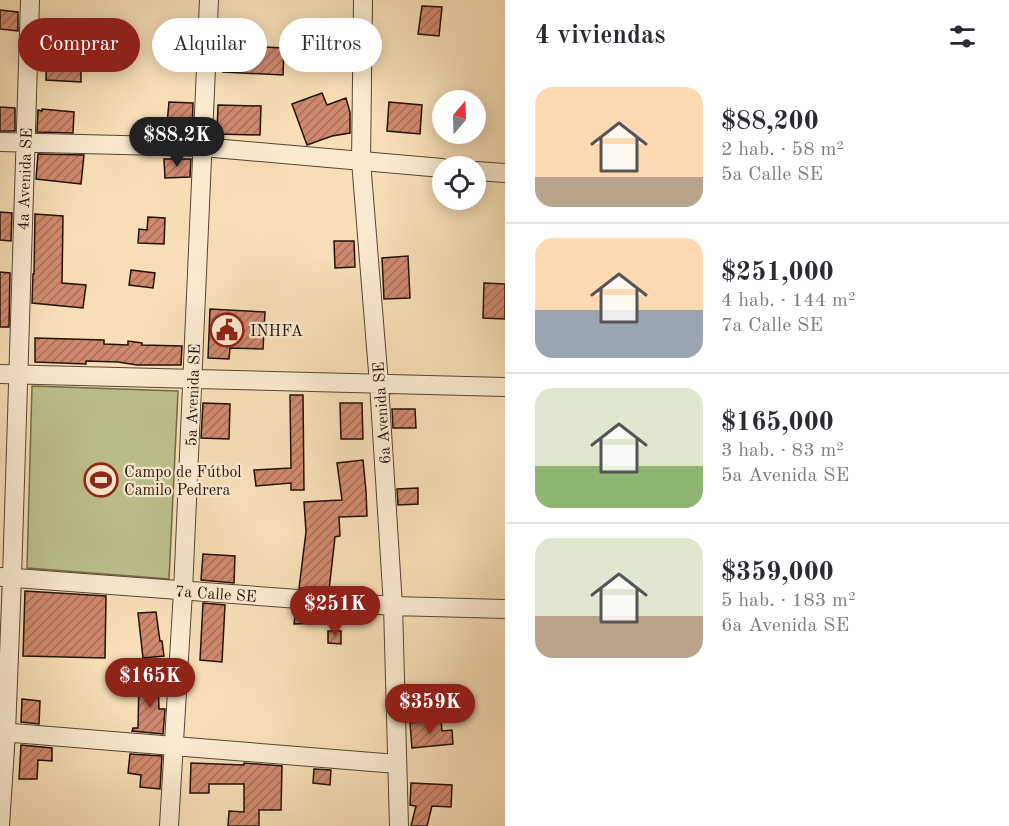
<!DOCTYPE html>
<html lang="es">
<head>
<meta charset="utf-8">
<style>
  :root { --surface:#fff; --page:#f2f2f3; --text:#2b2b33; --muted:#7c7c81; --line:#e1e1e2; --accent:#8f2418 }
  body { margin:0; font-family:"Old Standard TT",serif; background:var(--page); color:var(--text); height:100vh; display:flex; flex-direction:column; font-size:22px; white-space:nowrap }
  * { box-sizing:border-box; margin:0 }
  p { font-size:20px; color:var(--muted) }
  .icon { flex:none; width:33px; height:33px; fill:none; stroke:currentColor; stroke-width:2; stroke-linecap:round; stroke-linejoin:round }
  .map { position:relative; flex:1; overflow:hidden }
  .side { display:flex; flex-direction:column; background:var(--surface); width:504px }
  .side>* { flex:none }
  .hud { position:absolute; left:18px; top:18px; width:396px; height:54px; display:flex; gap:12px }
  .needle { width:39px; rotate:19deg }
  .fabs { position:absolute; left:432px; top:90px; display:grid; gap:12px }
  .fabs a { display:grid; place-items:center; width:54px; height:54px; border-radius:50%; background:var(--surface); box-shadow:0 3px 15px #0003; font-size:30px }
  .price { position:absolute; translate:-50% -51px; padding:0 14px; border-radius:21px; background:var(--accent); color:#fff; font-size:20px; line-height:39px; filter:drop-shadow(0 2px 3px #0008) }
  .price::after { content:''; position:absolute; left:50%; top:36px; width:18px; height:14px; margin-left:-9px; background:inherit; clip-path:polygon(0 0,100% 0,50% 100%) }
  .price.current { background:#222; color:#fff }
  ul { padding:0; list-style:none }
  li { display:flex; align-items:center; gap:18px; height:150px; padding:0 30px }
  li+li { border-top:2px solid var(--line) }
  li span { display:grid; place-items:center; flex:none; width:168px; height:120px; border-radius:18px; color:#555 }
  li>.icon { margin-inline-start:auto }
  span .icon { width:72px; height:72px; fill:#fffc; stroke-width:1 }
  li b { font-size:26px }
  h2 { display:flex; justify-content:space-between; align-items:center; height:72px; padding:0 30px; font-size:26px }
  .tag { padding:0 21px; border-radius:27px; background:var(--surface); box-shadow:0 3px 15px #0003; font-size:21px; line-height:54px }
  .tag.current { background:var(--accent); color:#fff }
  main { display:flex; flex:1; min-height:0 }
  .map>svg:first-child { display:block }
  .park { fill:#bdc18d; stroke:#706a4a; stroke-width:1.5 }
  .building { fill:url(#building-hatch); stroke:#221208; stroke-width:1.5 }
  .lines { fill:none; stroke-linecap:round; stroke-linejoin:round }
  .minor-casing { stroke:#574534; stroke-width:20 }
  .minor { stroke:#faead0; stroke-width:18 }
  .labels { text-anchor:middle; stroke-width:4.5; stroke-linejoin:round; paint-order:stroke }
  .street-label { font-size:16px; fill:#221208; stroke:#faead0 }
  .poi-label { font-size:16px; fill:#221208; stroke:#faead0; text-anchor:start }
</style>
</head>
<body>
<main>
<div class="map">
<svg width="505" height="826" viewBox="0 0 505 826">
  <defs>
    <pattern id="building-hatch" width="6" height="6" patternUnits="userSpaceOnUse" patternTransform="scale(1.5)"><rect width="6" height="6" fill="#d0896e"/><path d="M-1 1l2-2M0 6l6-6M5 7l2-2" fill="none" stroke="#a86f58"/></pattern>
  </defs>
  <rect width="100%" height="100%" fill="#f7deb6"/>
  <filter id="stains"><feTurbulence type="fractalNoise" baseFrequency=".00333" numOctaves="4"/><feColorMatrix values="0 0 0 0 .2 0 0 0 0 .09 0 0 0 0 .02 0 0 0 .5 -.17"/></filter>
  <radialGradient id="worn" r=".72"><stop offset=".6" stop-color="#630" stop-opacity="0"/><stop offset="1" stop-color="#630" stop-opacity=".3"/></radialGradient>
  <path class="park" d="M32,386l146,5 -9,188 -142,-11z"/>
  <path class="building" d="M422,6l20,1 -3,29 -21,-2z
    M0,10l18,2v19l-18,-2z
    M84,47h21v23h-24v12l-35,-2 1,-31 37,1z
    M263,47l21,1 -1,27 -60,-3 1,-21 39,2z
    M322,93l5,12 19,-7 4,14v21l-18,3 -25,9 -15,-41z
    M169,102l24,1 -1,32h-26z
    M389,102l33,3 -2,29 -33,-3z
    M218,105l43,1 -1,29 -43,-1z
    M0,107l15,1v23h-15z
    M42,109l32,3 -1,21 -36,-1 1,-22 4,1z
    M38,154l46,1 -3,29 -45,-5z
    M164,159h27l-1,18 -25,1z
    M0,212l12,1 -1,28 -11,-1z
    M35,214l28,2 -1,67 24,2 -3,23 -51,-5 1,-29h1z
    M148,217l17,1 -1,26 -26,-1 1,-14 8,1z
    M334,241h20l1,26 -20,1z
    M408,256l2,42 -26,1 -2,-41z
    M131,270l24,3 -2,15 -24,-3z
    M0,272l10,1 -1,54h-9z
    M484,283l21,1v35l-22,-1z
    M210,309l55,3 -2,37 -33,-1 -1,11 -21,-1z
    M35,338l69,2v4l24,1v-4l14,2v2l40,1 -1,19h-44l-19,-3 -32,-1v3l-51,-2z
    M290,395h13l1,95h-13v-7l-35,3 -2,-16 37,-2z
    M203,403l27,1 -1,35 -28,-1z
    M340,403h22l1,36h-22z
    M392,409h23l1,19h-23z
    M363,460l3,31 1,25 -28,1 1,19 -5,1 -6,53 -30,-2 7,-56 -2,-30 38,-2 -5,-37z
    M418,488v16l-20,1 -1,-16z
    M203,554l32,2 -1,27 -33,-3z
    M25,591l81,5 -1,62 -82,-2z
    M203,603l22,2 -3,57 -22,-2z
    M296,610l26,2 1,11 -29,1z
    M156,612l4,29h2l2,15 -21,2 -5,-45z
    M328,631h13v13l-13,-1z
    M139,681h19l1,28h6l-2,25 -31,-3 1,-3h5z
    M22,699l18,2 -1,23 -18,-2z
    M441,720l1,11 10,-1 1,14 -41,4 -2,-25z
    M21,745l31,3v13l-14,-1 -1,19h-18z
    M130,754l32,2 -2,33 -20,-2 1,-12 -13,-2z
    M191,763l53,2v-2l38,3 -1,44h-22v16h-31l1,-15 15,1v-28h-35v9h-19z
    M314,769l17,1 -1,15 -17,-2z
    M411,783l41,2 -1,22 -19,-1 -5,20h-16l5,-20 -6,-1z"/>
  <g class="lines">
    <defs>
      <path id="minor" d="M363,0l-2,161 18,223 14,222 6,220
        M0,142l202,5 240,21
        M476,171l29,2
        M0,374l505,13
        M2,577l391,29 112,3
        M0,732l397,32
        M0,826l6,-94 6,-155 18,-577
        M169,826l14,-235 26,-591"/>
    </defs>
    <use href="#minor" class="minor-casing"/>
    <use href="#minor" class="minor"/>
  </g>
  <defs>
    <symbol id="civic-ring" viewBox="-11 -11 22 22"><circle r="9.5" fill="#faead0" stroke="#8f2418" stroke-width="1.5"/><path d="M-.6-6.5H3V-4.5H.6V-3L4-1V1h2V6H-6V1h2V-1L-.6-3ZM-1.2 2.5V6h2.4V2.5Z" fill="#8f2418"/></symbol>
    <symbol id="stadium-ring" viewBox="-11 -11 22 22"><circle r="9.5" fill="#faead0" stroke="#8f2418" stroke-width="1.5"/><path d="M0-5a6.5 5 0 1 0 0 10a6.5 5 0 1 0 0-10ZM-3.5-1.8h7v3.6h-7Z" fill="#8f2418"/></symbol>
  </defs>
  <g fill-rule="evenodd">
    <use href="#civic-ring" x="208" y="311" width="38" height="38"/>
    <use href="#stadium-ring" x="82" y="461" width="38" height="38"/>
  </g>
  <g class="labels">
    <g class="street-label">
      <text transform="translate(24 179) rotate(-88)" y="6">4a Avenida SE</text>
      <text transform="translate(192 395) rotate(-88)" y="6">5a Avenida SE</text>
      <text transform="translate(381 413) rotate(-94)" y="6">6a Avenida SE</text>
      <text transform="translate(216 593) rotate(4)" y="6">7a Calle SE</text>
    </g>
    <g class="poi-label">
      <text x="250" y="336">INHFA</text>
      <text x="124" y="477">Campo de Fútbol<tspan x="124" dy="18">Camilo Pedrera</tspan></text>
    </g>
  </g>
  <rect width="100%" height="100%" filter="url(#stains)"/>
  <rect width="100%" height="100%" fill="url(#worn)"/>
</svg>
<div class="fabs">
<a><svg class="needle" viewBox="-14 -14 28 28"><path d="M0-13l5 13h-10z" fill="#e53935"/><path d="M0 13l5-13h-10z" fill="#7c7c81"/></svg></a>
<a><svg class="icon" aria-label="locate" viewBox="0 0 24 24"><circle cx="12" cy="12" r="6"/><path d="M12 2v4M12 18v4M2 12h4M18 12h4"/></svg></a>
</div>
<b class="price current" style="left:177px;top:168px">$88.2K</b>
<b class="price" style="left:335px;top:637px">$251K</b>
<b class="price" style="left:150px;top:709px">$165K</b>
<b class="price" style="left:430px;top:735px">$359K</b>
<div class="hud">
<a class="tag current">Comprar</a>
<a class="tag">Alquilar</a>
<a class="tag">Filtros</a>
</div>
</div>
<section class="side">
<h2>4 viviendas<svg class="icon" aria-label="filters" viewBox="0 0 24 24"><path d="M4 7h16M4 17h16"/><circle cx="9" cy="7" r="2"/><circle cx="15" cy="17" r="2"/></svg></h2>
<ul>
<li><span style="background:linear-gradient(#ffd9b3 75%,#b9a48a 0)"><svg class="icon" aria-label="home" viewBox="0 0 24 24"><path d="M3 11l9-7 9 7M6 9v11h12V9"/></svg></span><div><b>$88,200</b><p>2 hab. · 58 m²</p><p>5a Calle SE</p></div></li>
<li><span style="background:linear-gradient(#ffd9b3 60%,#9aa5b1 0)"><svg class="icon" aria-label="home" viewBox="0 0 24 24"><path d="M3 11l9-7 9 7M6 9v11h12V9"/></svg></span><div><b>$251,000</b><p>4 hab. · 144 m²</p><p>7a Calle SE</p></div></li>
<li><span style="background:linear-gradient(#dfe7d0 65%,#8fb573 0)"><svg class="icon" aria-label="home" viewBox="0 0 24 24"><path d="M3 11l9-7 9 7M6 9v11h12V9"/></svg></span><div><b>$165,000</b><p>3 hab. · 83 m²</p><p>5a Avenida SE</p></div></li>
<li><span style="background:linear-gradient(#dfe7d0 65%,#b9a48a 0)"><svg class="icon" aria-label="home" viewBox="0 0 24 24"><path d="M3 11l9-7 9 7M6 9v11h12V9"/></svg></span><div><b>$359,000</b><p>5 hab. · 183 m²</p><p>6a Avenida SE</p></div></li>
</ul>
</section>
</main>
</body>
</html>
